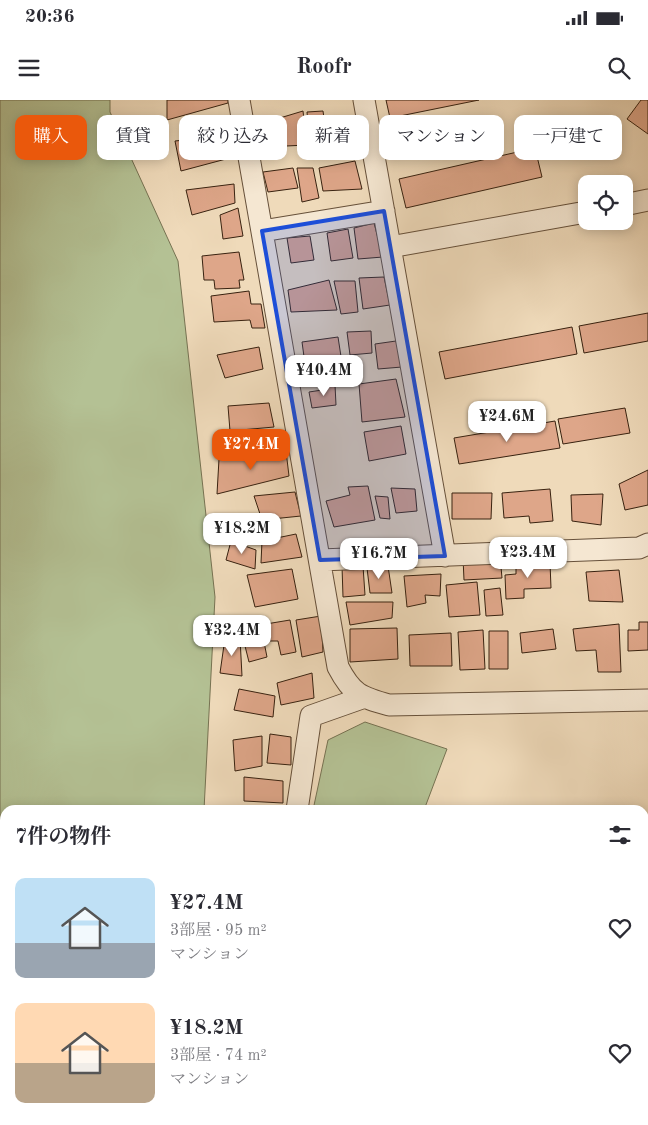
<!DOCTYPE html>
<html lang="ja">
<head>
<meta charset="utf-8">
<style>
  :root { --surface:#fff; --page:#f2f2f3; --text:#2b2b33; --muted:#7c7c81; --accent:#ea580c }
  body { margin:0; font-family:"Old Standard TT","Noto Serif JP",serif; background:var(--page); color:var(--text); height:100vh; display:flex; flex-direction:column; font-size:19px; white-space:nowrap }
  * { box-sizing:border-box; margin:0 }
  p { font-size:16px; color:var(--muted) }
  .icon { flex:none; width:28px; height:28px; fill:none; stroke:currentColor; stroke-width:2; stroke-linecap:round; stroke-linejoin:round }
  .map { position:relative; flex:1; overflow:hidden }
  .drawer { position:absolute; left:0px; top:705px; width:649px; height:320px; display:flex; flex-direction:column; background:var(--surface); border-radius:15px 15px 0 0; box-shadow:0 2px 12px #0003 }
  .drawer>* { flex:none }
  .top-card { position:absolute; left:15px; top:15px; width:619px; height:45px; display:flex; gap:10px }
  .tools { position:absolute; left:578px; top:75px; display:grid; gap:10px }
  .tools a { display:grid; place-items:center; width:55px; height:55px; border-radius:10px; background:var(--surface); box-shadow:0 2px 12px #0003; font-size:25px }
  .price { position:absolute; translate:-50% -42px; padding:0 11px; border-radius:10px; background:#fff; color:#222; font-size:16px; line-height:32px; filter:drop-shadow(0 1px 2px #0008) }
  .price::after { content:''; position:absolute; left:50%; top:30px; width:15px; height:11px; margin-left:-8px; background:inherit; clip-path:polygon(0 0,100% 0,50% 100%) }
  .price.active { background:var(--accent); color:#fff }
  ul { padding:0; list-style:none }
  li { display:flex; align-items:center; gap:15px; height:125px; padding:0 15px }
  li span { display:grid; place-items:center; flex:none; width:140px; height:100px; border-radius:10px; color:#555 }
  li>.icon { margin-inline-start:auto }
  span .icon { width:60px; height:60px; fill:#fffc; stroke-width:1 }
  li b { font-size:21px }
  h2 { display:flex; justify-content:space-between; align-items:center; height:60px; padding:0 15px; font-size:21px }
  .chip { padding:0 18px; border-radius:10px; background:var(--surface); box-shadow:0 2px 12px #0003; font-size:18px; line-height:45px }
  .chip.active { background:var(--accent); color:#fff }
  .status { display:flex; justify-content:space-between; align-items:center; height:35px; padding:0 25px; background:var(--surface); direction:ltr }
  .status svg { height:14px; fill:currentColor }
  header { display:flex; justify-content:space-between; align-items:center; height:65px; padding:0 15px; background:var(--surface); font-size:22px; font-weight:800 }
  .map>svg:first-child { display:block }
  .green { fill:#b4c194; stroke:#767252 }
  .building { fill:#dea689; stroke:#382210 }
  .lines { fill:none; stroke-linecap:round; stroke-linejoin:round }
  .minor-casing { stroke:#66503a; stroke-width:23 }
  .minor { stroke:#f5e7d2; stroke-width:21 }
  .marked { fill:#1d4ed8; fill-opacity:0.2; stroke:#1d4ed8; stroke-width:4; stroke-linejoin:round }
</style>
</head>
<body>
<div class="status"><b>20:36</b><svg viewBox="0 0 49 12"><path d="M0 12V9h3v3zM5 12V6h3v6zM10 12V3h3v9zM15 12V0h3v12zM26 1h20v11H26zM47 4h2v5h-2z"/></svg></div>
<header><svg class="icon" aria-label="menu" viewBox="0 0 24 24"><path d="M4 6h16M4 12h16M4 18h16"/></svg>Roofr<svg class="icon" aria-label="search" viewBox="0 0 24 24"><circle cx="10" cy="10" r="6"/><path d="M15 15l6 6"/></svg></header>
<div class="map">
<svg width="648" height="1025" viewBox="0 0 648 1025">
  <rect width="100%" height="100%" fill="#efdaba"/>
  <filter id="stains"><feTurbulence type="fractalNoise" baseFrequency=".004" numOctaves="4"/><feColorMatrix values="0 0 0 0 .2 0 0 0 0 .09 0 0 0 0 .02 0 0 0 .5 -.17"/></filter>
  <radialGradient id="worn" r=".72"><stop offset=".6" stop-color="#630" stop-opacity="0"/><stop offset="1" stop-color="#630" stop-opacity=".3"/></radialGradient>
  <path class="green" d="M0,0h110v12l68,149 37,336 -11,213h-199v131l-5,-1z
    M365,622l82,27 -23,61h-111l15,-70z
    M126,1020h149l5,5h-152z
    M330,1020h269l1,5h-267z"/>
  <path class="building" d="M167,0h61v3l-61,17z
    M386,0h93l-89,18z
    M641,0h7v34l-21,-15z
    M303,11l4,34 -42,2 -5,-23z
    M323,11l5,35 -18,2 -3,-36z
    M360,23l4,29 -29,4 -7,-30z
    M222,36l4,23 -45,12 -6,-30z
    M535,48l7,29 -136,31 -7,-29z
    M355,61l7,28 -39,2 -4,-23z
    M293,68l5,20 -30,4 -5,-20z
    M297,68h16l6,30 -17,4z
    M234,84l1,19 -43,12 -6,-25z
    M238,108l5,28 -20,3 -3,-24z
    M374,123l9,34 -25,2 -4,-31z
    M348,129l5,29 -22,3 -4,-28z
    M310,136l4,24 -23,3 -4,-25z
    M239,152l5,28h-5l1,8 -25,1 -1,-9h-10l-2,-24z
    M384,177l6,28 -27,4 -4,-31z
    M329,180l8,30 -46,2 -3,-22z
    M334,181h21l3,31 -17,2z
    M249,191l2,13h10l4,24h-13l-2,-8 -36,2 -3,-26z
    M648,213v28l-64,12 -5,-27z
    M572,227l5,27 -132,25 -6,-27z
    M371,231l1,22 -22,2 -3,-23z
    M338,237l4,26 -37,1 -3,-22z
    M396,241l6,26 -24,2 -3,-25z
    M259,247l4,22 -38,9 -8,-23z
    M396,279l9,38 -43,5 -3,-38z
    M321,284l14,1 1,20 -24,3 -3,-16 13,-2z
    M269,303l5,24 -44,4 -2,-25z
    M625,308l5,25 -67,11 -5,-25z
    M555,321l5,27 -101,16 -5,-26z
    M401,326l5,28 -37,7 -5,-29z
    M286,351l3,25 -72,18 2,-35z
    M648,370v35l-23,5 -6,-26z
    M368,386l7,34 -41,7 -8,-26 24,-6 -2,-8z
    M391,388l24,1 2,22 -21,2z
    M550,389l3,32 -23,2 -1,-7 -25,2 -2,-25z
    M295,392l6,24 -39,4 -8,-24z
    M452,393h40l-1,26h-39z
    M603,394l-2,31 -29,-4 -1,-26z
    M375,396l13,1 2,22 -10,-1z
    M296,434l6,23 -41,6 1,-22z
    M231,441l25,9 -1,19 -29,-9z
    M500,456l2,22 -38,2 -1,-22z
    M550,463l1,25 -27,1v9l-18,1 -1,-24 11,-1v-10z
    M342,466h21l2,29 -22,2z
    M388,466l4,27h-22l-3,-25z
    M292,469l6,30 -43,8 -8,-32z
    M619,470l4,32 -34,-1 -3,-29z
    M441,474l-1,22 -15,-1 1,8 -19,4 -3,-31z
    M477,482l3,33 -31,2 -3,-32z
    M500,488l3,27 -17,1 -2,-26z
    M346,502h47l-1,16 -42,7z
    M321,516l2,36 -21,5 -6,-37z
    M290,520l6,32 -15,3 -3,-14h-8l-4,-17z
    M639,522h9v28l-20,1v-21h11z
    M619,524l2,48h-23l-2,-22 -20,1 -3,-22z
    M397,528l1,31 -48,3v-33z
    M553,529l3,20 -34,4 -2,-20z
    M483,530l2,39 -25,1 -2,-38z
    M489,531h19v38h-19z
    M451,533l1,33h-42l-1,-31z
    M263,537l4,20 -18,5 -5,-20z
    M225,538h15l2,38 -22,-3z
    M312,573l2,25 -33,7 -4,-22z
    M239,589l36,7 -2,21 -39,-7z
    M270,634l21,3v28l-24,-2z
    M262,636v30l-27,5 -2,-31z
    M244,677l39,4v22l-39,-2z
    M644,1008h4v17h-21l-1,-5h18z
    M600,1020h23v5h-23z"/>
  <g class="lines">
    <defs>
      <path id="minor" d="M239,0l99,567c14,27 22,30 51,38l259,-5
        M364,0l81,456
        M624,105l24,-5
        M262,131l122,-20
        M390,147l196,-35
        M320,460l319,-12 9,-4
        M297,710l14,-94 51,-18
        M644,996h4
        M69,1025l6,-5"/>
    </defs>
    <use href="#minor" class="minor-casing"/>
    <use href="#minor" class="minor"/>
  </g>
  <path class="marked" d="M384,111l61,345 -125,4 -58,-329z"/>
  <rect width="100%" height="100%" filter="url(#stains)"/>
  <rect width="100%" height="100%" fill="url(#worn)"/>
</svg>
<div class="tools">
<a><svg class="icon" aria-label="locate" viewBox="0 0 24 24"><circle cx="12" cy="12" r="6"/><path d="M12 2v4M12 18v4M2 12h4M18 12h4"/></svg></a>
</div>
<b class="price" style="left:324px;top:297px">¥40.4M</b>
<b class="price" style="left:507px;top:343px">¥24.6M</b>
<b class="price active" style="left:251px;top:371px">¥27.4M</b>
<b class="price" style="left:242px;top:455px">¥18.2M</b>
<b class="price" style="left:528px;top:479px">¥23.4M</b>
<b class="price" style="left:379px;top:480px">¥16.7M</b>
<b class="price" style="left:232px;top:557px">¥32.4M</b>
<div class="top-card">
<a class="chip active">購入</a>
<a class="chip">賃貸</a>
<a class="chip">絞り込み</a>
<a class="chip">新着</a>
<a class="chip">マンション</a>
<a class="chip">一戸建て</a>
</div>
<section class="drawer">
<h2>7件の物件<svg class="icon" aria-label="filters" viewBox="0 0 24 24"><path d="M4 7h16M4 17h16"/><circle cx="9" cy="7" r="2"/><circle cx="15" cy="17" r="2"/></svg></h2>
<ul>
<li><span style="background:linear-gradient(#bfe0f5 65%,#9aa5b1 0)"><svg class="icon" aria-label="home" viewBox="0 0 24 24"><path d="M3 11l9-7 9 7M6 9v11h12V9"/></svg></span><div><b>¥27.4M</b><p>3部屋 · 95 m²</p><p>マンション</p></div><svg class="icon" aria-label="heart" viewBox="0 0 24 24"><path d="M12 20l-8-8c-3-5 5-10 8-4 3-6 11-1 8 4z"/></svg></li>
<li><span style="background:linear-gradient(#ffd9b3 60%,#b9a48a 0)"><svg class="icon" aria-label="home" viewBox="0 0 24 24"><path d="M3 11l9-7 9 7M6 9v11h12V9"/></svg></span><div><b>¥18.2M</b><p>3部屋 · 74 m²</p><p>マンション</p></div><svg class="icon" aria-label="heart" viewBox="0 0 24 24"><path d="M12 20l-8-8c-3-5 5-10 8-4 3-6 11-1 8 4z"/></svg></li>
</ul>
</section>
</div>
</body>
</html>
